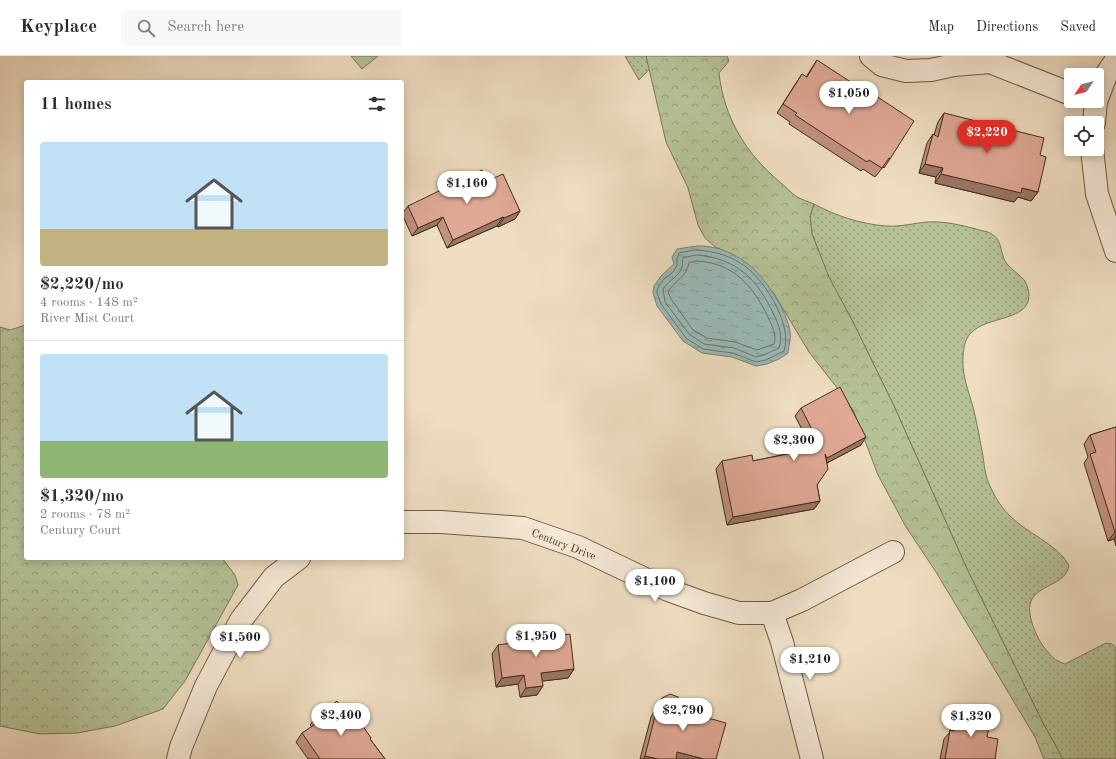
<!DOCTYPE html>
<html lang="en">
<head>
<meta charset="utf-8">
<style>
  :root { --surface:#fff; --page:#f7f7f7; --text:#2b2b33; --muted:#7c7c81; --line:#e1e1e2; --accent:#d93025 }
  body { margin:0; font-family:"Old Standard TT",serif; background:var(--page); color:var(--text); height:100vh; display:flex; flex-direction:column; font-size:15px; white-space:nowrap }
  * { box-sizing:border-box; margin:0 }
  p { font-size:13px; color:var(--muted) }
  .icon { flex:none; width:22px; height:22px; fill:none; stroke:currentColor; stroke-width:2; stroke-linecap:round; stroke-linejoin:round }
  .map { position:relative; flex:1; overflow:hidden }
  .sheet { position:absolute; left:24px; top:24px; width:380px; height:480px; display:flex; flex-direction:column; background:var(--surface); border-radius:4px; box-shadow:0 2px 10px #0003 }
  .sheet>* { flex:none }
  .needle { width:26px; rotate:235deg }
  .fabs { position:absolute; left:1064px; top:12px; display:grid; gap:8px }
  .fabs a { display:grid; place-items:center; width:40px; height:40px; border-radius:4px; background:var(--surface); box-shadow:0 2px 10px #0003; font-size:20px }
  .price { position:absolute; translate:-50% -34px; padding:0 9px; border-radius:14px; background:#fff; color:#222; font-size:13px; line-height:26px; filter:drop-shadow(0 1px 2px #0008) }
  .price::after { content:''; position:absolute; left:50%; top:24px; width:12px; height:9px; margin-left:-6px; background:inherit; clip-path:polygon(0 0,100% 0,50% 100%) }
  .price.on { background:var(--accent); color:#fff }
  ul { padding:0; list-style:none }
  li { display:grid; align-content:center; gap:8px; height:212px; padding:0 16px }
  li+li { border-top:1px solid var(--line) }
  li span { display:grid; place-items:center; height:124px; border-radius:4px; color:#555 }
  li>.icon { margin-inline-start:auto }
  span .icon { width:72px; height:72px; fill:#fffc; stroke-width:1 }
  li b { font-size:17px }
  h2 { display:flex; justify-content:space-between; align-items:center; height:48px; padding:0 16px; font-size:17px }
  header { display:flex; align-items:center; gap:24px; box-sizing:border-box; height:56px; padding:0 20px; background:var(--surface); border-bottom:1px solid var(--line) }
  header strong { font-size:19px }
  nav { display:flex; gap:22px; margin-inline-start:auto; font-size:14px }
  .search { width:280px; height:36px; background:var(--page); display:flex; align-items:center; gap:10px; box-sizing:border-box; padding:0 14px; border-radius:4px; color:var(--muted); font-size:15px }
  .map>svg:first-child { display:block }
  .green { fill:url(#green-dots); stroke:#7a7858 }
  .forest { fill:url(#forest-crowns); stroke:#7a7858 }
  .pitch { fill:#b5c296; stroke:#7a7858 }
  .water { fill:url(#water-ripples); stroke:#768379 }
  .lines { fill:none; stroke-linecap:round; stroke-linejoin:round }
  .shore { stroke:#6d7469; stroke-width:1 }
  .minor-casing { stroke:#6c5a44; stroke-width:24 }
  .minor { stroke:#f5e9d7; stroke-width:22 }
  .wall { fill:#c09080; stroke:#402e1a }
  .shaded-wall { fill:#9c7668; stroke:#402e1a }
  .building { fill:#dfa895; stroke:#402e1a }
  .labels { text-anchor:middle; stroke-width:3.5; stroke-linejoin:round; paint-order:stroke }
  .street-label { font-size:11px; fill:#402e1a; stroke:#f5e9d7 }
</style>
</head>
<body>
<header>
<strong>Keyplace</strong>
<div class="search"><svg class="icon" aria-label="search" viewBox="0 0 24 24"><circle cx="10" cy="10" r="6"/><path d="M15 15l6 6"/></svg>Search here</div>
<nav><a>Map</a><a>Directions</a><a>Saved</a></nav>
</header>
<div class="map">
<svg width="1116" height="703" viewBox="0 0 1116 703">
  <defs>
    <pattern id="green-dots" width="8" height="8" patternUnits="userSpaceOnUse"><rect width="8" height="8" fill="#b5c296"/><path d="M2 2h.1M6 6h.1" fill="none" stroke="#959e7a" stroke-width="1.8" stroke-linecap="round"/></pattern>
    <pattern id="forest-crowns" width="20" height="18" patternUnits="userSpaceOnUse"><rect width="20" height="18" fill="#b5c296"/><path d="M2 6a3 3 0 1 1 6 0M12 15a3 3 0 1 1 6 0" fill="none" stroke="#959e7a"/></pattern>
    <pattern id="water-ripples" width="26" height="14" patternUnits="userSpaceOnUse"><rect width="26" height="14" fill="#9abbb8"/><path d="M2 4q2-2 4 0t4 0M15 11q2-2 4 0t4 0" fill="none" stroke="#7f9895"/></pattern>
  </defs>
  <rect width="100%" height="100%" fill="#efddc1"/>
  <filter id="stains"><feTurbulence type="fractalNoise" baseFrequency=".005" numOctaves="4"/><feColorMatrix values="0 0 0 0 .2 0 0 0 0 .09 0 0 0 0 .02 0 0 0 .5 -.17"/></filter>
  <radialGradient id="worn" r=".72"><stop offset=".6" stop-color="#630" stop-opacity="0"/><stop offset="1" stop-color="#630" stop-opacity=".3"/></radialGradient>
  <path class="green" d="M625,0h37l-23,24z
    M814,148c22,12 47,20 72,22 15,1 28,-3 42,-4 16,-1 33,3 48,7 5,2 13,2 17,6 10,6 7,21 14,29 5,6 13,11 18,17 2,4 4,10 4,14 0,27 -43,20 -59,39 -6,7 -7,17 -7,26 -1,16 6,32 10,47 3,13 6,26 8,39 3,12 3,27 8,38 5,11 11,22 20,31 18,19 46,27 60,50 -3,20 -27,18 -37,34 -8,13 6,43 16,53 4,6 11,10 17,12l41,-21 6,1 4,4v111h-53l-20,-36 -75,-152 -74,-165 -41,-84 -24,-44 -17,-44 -2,-18z"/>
  <path class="forest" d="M646,0h81l2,5 -10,12c5,45 27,81 62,110 5,4 10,10 16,14 6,3 12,5 17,7l-4,12 2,18 17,43 24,45 41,84 74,165 75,152 20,36h-19l-9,-22 -49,-82 -50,-83 -30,-45 -28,-52 -24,-63 -9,-14 -36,-46 -36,-60 -42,-38 -16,-7 -10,-9 -7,-13 -10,-37 -22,-46z
    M26,269v233h196l13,17 3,10 -53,96 -22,28 -48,17 -38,7 -37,1 -40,-8v-399l10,3z"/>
  <path class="pitch" d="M351,0h27l-16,13z"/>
  <path class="water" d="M697,190c5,0 12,0 18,2 11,2 24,9 33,16 16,12 39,47 42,67 1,8 -1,14 -2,22l-9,6 -12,5 -11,2 -24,-9 -30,-4 -19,-12 -26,-35 -4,-13 1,-7 7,-10 13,-12 -2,-7 5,-8z"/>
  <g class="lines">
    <path class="shore" d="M697,194c17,1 35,6 49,17 20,15 47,59 38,84l-18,9 -10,2 -23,-9 -30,-4 -17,-11 -25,-34 -4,-11 1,-6 6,-8 9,-7 4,-6v-8l2,-5z
      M697,199c41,4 60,24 77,60 5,10 9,21 5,33l-15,7 -8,2 -22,-9 -30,-4 -15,-10 -24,-32 -2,-13c5,-8 16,-12 19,-22 1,-3 0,-6 1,-9z
      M697,205c37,2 56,25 71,56 4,9 9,18 6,27l-17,6 -22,-8 -28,-4 -14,-8 -22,-31 -3,-7c7,-12 18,-14 21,-29z"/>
    <defs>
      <path id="minor" d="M871,0l11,9 24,6 25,-1 23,-5 36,-3 81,32
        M1097,43l9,-24 10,-15
        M1094,67l2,-22
        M1092,93l5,45 19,57
        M402,466h39l82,6 55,19 90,43 36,13 35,10h33l30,-13 91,-48
        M772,557l10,29 30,117
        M178,703l3,-12 25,-61 35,-66 33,-43 25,-19"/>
    </defs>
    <use href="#minor" class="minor-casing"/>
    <use href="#minor" class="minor"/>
  </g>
  <path class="wall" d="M817,4l73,99 -6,9 -1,-1 -8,10 -12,-8 -2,2 -72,-47 1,-2 -13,-9 19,-30 6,-9 4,3z
    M944,57l96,42 -2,37 -7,9 -13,-4 -4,5 -79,-19 1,-6 -17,-4 8,-30 6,-9 1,1 4,-13z
    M487,125l33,30 -5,8 -17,8 -1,-1 -50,22 -10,-23 -25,11 -10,-22 6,-8z
    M801,352l60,37 -34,18 -10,22 3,16 -6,8 -87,16 -11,-56 6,-8h31l59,-12 -17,-33z
    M1116,371v119l-2,-7 -6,2 -24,-78 4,-6 -4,-13 6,-9z
    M498,589l76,24 -6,9 -26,3 -5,14 -17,2 -2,-13 -22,3 -4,-33z
    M662,642l20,7 34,54h-76l11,-42 4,-7 1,-3z
    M958,654l29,27 8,22h-55l4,-20 6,-7 2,-13z
    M317,660l36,7 18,15 -1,1 15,20h-77l-12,-17 6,-9 10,-6 -2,-2z"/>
  <path class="shaded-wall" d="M925,108l18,4 -7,9 -17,-4z
    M941,118l81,14 16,4 -7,9 -13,-4 -4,5 -79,-19z
    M520,155l-5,8 -17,8 6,-9z
    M443,161l-6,8 -25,11 6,-8z
    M503,161l-6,9 -50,22 6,-8z
    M866,381l-5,8 -40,21 6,-8z
    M820,445l-6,8 -87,16 6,-8z
    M1115,476h1v4l-2,3 -6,2z
    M574,613l-6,9 -33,4 6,-9z
    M524,619l-6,9 -22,3 6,-9z
    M543,630l-6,9 -17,2 6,-9z
    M677,696l27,7h-32z
    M645,700l13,3h-15z"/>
  <path class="building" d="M817,4l49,32 1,-2 47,31 -24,38 -1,-1 -7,10 -13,-8 -2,2 -72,-47 2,-2 -14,-9 19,-30 5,3z
    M944,57l100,25 -4,17 6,2 -8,35 -16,-4 -1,5 -80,-19 2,-6 -18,-4 8,-30 5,3z
    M482,114l5,11 16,-7 17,37 -16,7 -1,-1 -50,23 -10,-23 -25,11 -10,-22z
    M840,331l26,50 -39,21 -2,-4 3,15 -11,16 3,16 -87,16 -11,-56 30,-6 1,6 68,-14 -20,-39z
    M1116,371v105h-1l-25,-78 6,-2 -6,-17z
    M570,578l4,35 -33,4 2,13 -17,2 -2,-13 -22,3 -4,-33z
    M670,638l8,3 4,8 20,5 -1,6 25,7 -10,36h-12l-27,-7 -1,7h-18l-13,-3 12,-48h3l2,-10z
    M337,645l16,22 5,-4 13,19 -1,1 15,20h-65l-18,-26 18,-12 -3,-5z
    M958,654l33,6 -4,21 11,2 -3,20h-50l5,-29 4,1z"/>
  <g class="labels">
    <g class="street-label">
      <text transform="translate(564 488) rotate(21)" y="4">Century Drive</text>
    </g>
  </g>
  <rect width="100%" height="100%" filter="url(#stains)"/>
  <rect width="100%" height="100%" fill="url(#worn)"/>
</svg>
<div class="fabs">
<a><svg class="needle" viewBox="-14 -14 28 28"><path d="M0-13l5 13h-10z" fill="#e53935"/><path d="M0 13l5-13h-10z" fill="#7c7c81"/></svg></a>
<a><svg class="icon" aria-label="locate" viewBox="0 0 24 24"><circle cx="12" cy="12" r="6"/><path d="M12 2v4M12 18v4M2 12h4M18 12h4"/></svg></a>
</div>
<b class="price" style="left:849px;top:59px">$1,050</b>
<b class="price on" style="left:987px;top:98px">$2,220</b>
<b class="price" style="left:467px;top:149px">$1,160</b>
<b class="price" style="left:794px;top:406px">$2,300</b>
<b class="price" style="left:655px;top:547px">$1,100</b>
<b class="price" style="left:536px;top:602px">$1,950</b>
<b class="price" style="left:240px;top:603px">$1,500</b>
<b class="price" style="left:810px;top:625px">$1,210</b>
<b class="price" style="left:683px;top:676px">$2,790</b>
<b class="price" style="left:341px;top:681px">$2,400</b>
<b class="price" style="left:971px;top:682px">$1,320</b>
<section class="sheet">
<h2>11 homes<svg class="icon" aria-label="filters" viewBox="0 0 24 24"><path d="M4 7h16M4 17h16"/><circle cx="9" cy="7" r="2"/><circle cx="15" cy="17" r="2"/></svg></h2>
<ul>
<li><span style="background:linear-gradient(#bfe0f5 70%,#c2b280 0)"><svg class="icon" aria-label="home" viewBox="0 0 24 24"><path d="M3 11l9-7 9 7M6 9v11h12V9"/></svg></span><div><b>$2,220/mo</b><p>4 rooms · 148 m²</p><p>River Mist Court</p></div></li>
<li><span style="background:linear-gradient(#bfe0f5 70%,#8fb573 0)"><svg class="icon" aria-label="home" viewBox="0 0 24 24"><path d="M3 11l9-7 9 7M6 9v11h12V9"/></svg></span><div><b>$1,320/mo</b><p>2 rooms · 78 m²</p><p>Century Court</p></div></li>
</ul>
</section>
</div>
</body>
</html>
